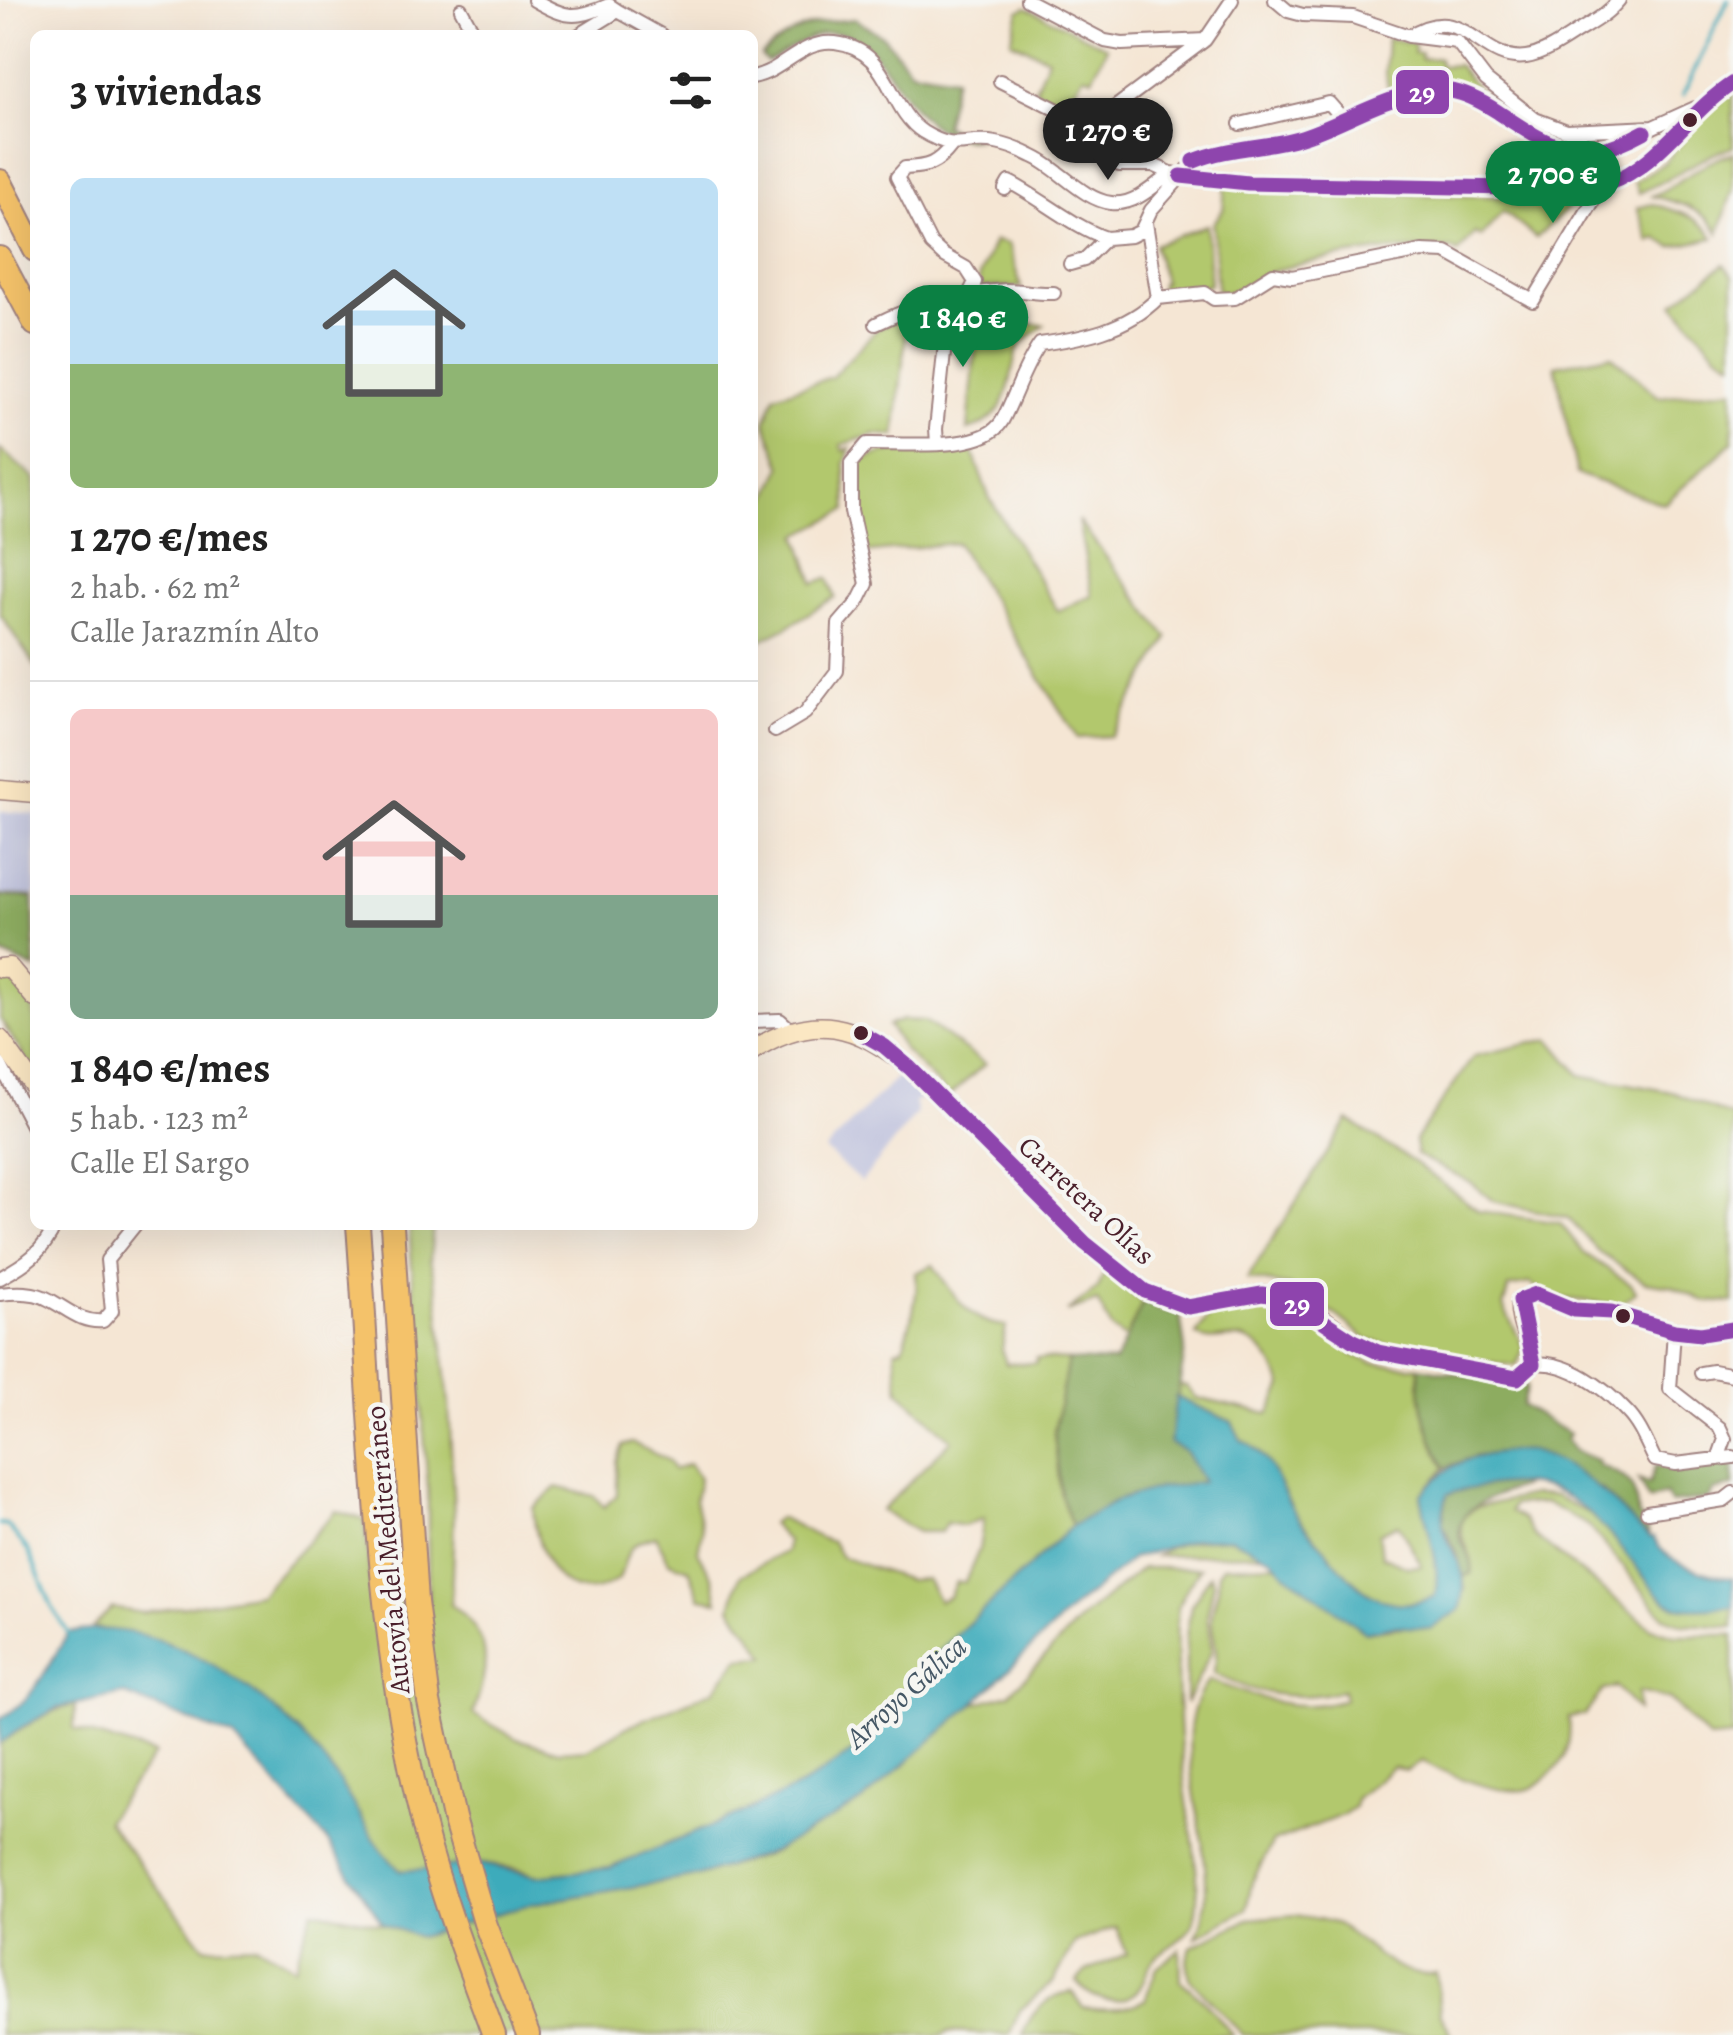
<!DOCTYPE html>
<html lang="es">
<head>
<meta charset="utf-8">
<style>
  :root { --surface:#fff; --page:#f6f6f6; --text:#222; --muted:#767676; --line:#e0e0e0; --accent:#0b8043 }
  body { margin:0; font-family:Alegreya,serif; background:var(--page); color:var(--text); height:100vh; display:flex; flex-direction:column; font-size:38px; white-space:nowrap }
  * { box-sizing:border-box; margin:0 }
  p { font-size:32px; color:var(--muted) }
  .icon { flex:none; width:55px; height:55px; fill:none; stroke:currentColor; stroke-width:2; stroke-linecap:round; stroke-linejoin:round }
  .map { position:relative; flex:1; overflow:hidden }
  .sheet { position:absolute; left:30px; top:30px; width:728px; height:1200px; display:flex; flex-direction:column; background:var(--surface); border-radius:15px; box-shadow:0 10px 40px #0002 }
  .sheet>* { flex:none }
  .price { position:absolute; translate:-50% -85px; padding:0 22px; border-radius:35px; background:var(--accent); color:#fff; font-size:32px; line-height:65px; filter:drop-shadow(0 2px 5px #0008) }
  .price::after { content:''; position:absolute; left:50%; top:60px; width:30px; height:22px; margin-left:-15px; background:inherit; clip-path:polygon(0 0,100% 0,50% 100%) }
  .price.active { background:#222; color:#fff }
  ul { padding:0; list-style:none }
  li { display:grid; align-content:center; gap:20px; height:530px; padding:0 40px }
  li+li { border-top:2px solid var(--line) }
  li span { display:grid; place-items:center; height:310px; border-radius:15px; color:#555 }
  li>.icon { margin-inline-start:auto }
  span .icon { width:180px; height:180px; fill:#fffc; stroke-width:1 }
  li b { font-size:42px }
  h2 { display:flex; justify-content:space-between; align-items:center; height:120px; padding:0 40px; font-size:42px }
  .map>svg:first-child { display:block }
  .industrial { fill:#c0c2dd }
  .green { fill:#b2c86d; stroke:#7e744c; stroke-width:2.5; fill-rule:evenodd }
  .forest { fill:#8dac60; stroke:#6c6646; stroke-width:2.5 }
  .water { fill:#3dabbb; stroke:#446573; stroke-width:2.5 }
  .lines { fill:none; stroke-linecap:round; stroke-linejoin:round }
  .stream { stroke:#3dabbb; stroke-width:4 }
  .street-casing { stroke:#a08280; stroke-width:16 }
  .secondary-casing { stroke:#a08280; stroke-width:21 }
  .highway-casing { stroke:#a08280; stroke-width:26 }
  .street { stroke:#fff; stroke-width:12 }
  .secondary { stroke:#fbe7c3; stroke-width:18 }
  .highway { stroke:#f4c26a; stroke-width:22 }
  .bus-1-casing { stroke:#f6f6f2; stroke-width:22 }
  .bus-1 { stroke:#8e44ad; stroke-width:15 }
  .bus-dot { fill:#4a1f2b; stroke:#f6f6f2; stroke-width:4 }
  .labels { text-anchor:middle; stroke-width:9; stroke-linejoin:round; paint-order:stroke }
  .street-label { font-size:28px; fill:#4a1f2b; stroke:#f6f6f2 }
  .water-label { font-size:30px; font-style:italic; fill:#455765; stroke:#f6f6f2 }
  .line-badge { stroke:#f6f6f2; stroke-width:4 }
  .badge-label { font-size:28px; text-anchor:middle; font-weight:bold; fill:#fff }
</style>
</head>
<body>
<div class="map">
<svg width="1733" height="2035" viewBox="0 0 1733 2035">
  <rect width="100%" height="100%" fill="#f6f6f2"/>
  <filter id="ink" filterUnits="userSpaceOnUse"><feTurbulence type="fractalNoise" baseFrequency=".01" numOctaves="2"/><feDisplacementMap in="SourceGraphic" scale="20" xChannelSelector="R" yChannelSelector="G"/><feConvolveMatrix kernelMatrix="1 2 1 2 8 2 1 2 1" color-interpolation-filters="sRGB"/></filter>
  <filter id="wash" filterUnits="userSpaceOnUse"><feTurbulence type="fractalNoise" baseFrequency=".0048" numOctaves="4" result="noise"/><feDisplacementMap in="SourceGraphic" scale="40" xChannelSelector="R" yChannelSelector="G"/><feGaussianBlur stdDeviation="2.25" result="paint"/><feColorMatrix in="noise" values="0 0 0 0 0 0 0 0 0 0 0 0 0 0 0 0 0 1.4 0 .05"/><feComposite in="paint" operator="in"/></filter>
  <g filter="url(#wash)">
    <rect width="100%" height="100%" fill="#f5e6d4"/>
    <path class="industrial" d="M0,811l35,3v99l-4,-4 1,-12 -32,-2z
      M902,1072l23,27 -11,3 3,11 -56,69 -36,-32z"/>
    <path class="green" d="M1026,7l81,40 -15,31 -9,-3 -16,31 -32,-17 13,-31 -37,-17 8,-30z
      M1387,38l27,5v10h7v6l18,-1 1,8 18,-1 25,31 -41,-12 -53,8 -4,-21z
      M1733,91v56c-34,10 -61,32 -94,46l-5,-11 30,-19 34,-42z
      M1733,153v36l-14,44c-14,-24 -42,-31 -67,-37 31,-14 48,-34 81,-43z
      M1225,186l20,3 333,10 -42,39 -33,-27 -22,26 -6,-4 -17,20 -7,-4c-57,-2 -115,6 -171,20 -23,5 -37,28 -63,23l-4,-68 10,-14z
      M1652,204c25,7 47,12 62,34l-42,9 -16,-9 -6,4 -13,-34z
      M1207,225l3,59 -16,7 -33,4v-12l3,-1 -10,-37z
      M994,241l14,3 13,43 -40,1 -2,-11z
      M1724,264l9,13v85l-16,-9 -43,-50z
      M908,314l-13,122 -20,-2 -34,11 2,6 7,-3 -5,16 2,46 -49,25 16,48 14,-5 7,19 -48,30 -34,17v-132l15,-15 14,-31 -17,-44 10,-27 57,-18 46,-49z
      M978,318l66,7c-9,8 -25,17 -28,29 -8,33 -8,65 -48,76z
      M1611,355l48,42 74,-8v53l-69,62 -87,-30 -22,-109z
      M971,448l18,49 69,114 34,-16 -14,-75 90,118 -57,98 -34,2 -120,-195 -94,10 -7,-48 2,-42c32,-20 75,-13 113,-15z
      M0,449l35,30v187l-35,-52z
      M0,974c45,16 35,61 35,100l-35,-55z
      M903,1020l22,1 60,43 -36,32 -45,-46 -16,-25z
      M1550,1039l30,36 92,17 61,25v186l-29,-2 -32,-15 -27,-4 -46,-30 -31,-34 -75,-17 -20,-17 -56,-29 -2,-15 59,-84z
      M1348,1120l70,45 61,46 81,12 24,30 48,32 4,7 -16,13 -70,-8 -20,-14 -21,4 -6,19 21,42 -8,18 -107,-16 -42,-10 -28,-23 -50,-31 -42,-7z
      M409,1225h24l-3,35 7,30 12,114 5,111 -3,90c44,32 38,60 22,109l44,25 42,12 28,-2 44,-24 83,-35 25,-32 27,-2 -35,-49 9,-31 46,-25 1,-10 -16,-17 8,-6c20,6 33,19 53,24l9,15 67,23 18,-1 13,22 10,-4 7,-15h9l14,-32 5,-32 -20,8 -18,-3 -5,9h-23l-37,-21 71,-71 -53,-49 -4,-41 8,-2c7,-23 16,-52 13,-75l17,-8c21,29 35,59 73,61l-4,23 4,15 30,-1v-5l32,2 -14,73 7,63 11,30 -159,150 -45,66 -62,41 -52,25 -144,60 -73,8 -20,-7 -35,-5 -81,7 -19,-18 -49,-80 -108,-101 -57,-29 -75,-16 19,-19 31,5 116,-19 77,-83 29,9 8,86 55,-6v-109z
      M1105,1271l38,31 -17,37 -14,-10 -15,-28 -30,11 31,-24z
      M1267,1301l27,8 29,19 31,27 18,8 47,4c0,38 9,68 26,101l-24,27c5,33 21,68 14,101 -51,23 -80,-10 -110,-47 -10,-11 -22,-23 -30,-36 -17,-26 -24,-61 -54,-73l-9,-18 -56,-25 2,-12 9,2 9,11 73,16 14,-28c-8,-21 -22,-47 -48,-48 -16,0 -25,5 -39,-3l14,-21zM1398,1524l24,42 -15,1 -25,-11 -3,-23z
      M633,1443l36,18 4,9 16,-6 10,14 -4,21 7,31 -4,22 15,26 5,23 -18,-3 -11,-29 -20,-7 -13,-26c-31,7 -27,17 -37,43 -56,37 -83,-23 -86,-71l24,-21 37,9 10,11 13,-12v-33l6,-17z
      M1533,1495l22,1 44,23 61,77 18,11h55v20l-50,-3 -19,-7 -75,-91 -43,-23 -33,2 -3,7 14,8 8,14 120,94 23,7h58v102l-24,2 -40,-40 -31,-7v19l-22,-24 -13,3 -18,25 -16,3c2,22 -1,42 -20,57 -5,4 -13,12 -19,14 -29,8 -83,-15 -108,-28l-16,10 -13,-4 -37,31 -2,9 -11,8 -70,27 -21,40 -6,27 -50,28c36,-76 -40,-192 13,-257 46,17 87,35 136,19l-2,-9c-45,12 -89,5 -130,-17 9,-27 -4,-36 -1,-58 2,-16 9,-26 6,-42l5,-7 53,-2 89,68 44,-6 56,-36 -2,-13 9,-4c2,-22 -13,-29 -11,-54l15,-12z
      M1230,1538l35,16 -109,2c22,-17 47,-17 74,-18z
      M1142,1568h58c-7,12 -20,27 -22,40 -3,20 -1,42 -1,62 1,50 4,96 12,145 4,28 14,81 4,108 -7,17 -28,24 -39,36 -11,12 -7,28 -24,37 -18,11 -43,1 -53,-15l9,-10 41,-17 -11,-27 -41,15 -21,39 -34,29 -11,25 -61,-3 -7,3h-400l-7,-11 -28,11h-506v-291c23,-17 46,-33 75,-39l-1,24 81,25 -49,67 98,126 52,-2 38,22 19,-57 70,14 36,13 111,-33 168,-28 74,-23 151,-108 50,-41 36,-10 74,-77z
      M1210,1575l4,8 -7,34 5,33 -26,54v-67l5,-31z
      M1294,1915c12,2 28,3 39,8 33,16 61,60 103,50l4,40 12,22h-209l-53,-56 -3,-19 4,-13 58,-28z
      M1180,1949l1,32 22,19 30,35h-210c8,-25 23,-36 48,-44l13,17c24,3 39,2 61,-8l12,-33z"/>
    <path class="forest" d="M855,19l29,18 27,33 44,7 -11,49 34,13c-83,3 -86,-120 -156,-105 -17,4 -38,20 -55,28l-6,-6c32,-29 51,-34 94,-37z
      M0,895l33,2 2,72 -35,-16z
      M1143,1302l19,9 18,2 5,37 -15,93 16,9 18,30 -45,6 -41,12 -46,26 -11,-30 -7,-63 14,-73 47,2z
      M1419,1367l108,19 -5,19 47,29 -3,5 9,12 24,10 -1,4c32,12 37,18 40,51l12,9 -3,1 2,12 -48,-49 -123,-34 -33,13c-17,-33 -26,-63 -26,-101z
      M1733,1462v24l-20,5 -4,8 -39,4 -5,-9 -16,6 -11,-20 11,4 7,-19 22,6z
      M1489,1484h40c-22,8 -76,21 -69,52 4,15 14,21 12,37l-9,4 -6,-24 -15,-30 5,-29z"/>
    <path class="water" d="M1176,1397l56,25 9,18c30,12 37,47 54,73 8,13 20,25 30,36 30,37 59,70 110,47 7,-33 -9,-68 -14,-101 25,-28 41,-38 79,-42 10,-1 22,-4 31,-2 49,13 84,53 118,87h5c8,23 56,39 79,40v29c-16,0 -38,4 -54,0 -17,-4 -28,-22 -39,-35 -63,-81 -88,-104 -193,-78 -2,10 -6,23 -4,32 10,35 29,42 17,84l-29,19 -37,-3 -29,6 -80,-59 -14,-15 -41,-20 -35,1 -62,19 -59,49 -101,97 -110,97 -91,51 -74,24 -168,28 -111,33 -36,-13 -57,-85 -92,-101 -111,-44 -65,14 -36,19 -22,17v-26c35,-16 48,-56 69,-85 95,-22 208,65 262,137 25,33 39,73 70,101l81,-7 55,12 73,-8 144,-60 52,-25 62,-41 45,-66 159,-150 46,-26 41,-12 44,-6 -17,-30 -16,-9z"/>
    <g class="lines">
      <path class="stream" d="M1683,95l45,-95
        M0,1524l7,1 21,25 24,57 18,29"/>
    </g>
  </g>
  <g filter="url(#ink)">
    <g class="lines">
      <defs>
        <path id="street" d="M534,0c32,18 40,20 75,5l9,6
          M1027,0l78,41 17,3 83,-4 27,-40
          M1275,0l13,11 15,4 50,2 56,19 48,6 29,38 49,39 32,12 86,-4 42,-19
          M461,9l14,26
          M579,35l39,-24 43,24
          M1409,36c57,-36 69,27 117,21 16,-2 35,-15 49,-24 16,-10 32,-18 44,-33
          M752,77c31,-5 50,-38 83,-34 57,7 51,65 88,89 36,22 41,5 73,11 12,2 26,8 36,13 26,11 50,43 79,47 23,3 43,-17 60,-30l77,10 321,6c13,-2 28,-2 40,-6 48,-16 79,-77 124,-100
          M1000,81l90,45 115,-86
          M1240,124l89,-21 15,17
          M1090,126l29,39h34l18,8
          M951,146c-14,18 -23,21 -46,22l-8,9 34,67 12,11 23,13 9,14 -6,12
          M1005,189l4,-7 2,1c32,17 62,43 95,55
          M1070,264l14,-4 22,-22 25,-2 10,-5 10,-21 44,-49 26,-10 79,-13 31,-11 59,-29 54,-8 27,6 86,53 27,2 39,-7 30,-17
          M1158,298l47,-5 9,6 21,-1 38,-24 19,3 130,-26 24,1 87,49 62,-103 14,-14
          M876,324c42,-21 83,-31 130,-34 17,0 31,4 48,3
          M937,443l-1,-14 14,-133
          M775,731l30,-18 32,-42 2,-47 19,-22 9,-18 -16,-73v-48l16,-19c33,-1 117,9 135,-23 14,-26 21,-53 38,-77 43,-6 86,-14 118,-46l-12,-75
          M752,1021l28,-1 10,9
          M0,1064l35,67
          M0,1278c25,-14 44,-26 55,-53
          M0,1294c16,-2 35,-3 50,6 19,10 31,23 53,21l9,-10 -5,-51 28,-35
          M1674,1331l-4,58 50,39 5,11 -7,20
          M1533,1364c33,-5 72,24 94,48 13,13 20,32 28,48l21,4 57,-7
          M1701,1373l12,-2 20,4
          M1647,1512l77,-12 9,-7"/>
        <path id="secondary" d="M0,790l35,3
          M0,968l9,-1 26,31
          M0,1039l35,49
          M752,1051c61,-41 106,-27 158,17l175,175 60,48 43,16 74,-13 26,4 28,16 36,26 26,12 139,26 16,-14c-2,-23 -15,-40 -13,-64l16,-6 38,16 37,2 63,19 27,3 32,-5"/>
        <path id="highway" d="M0,181l35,69
          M0,258l35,66
          M358,1225c15,200 16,406 66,602 18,71 45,140 70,208
          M392,1225l24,377 13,100 25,116 31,105 43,112"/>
      </defs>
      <use href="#street" class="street-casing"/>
      <use href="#secondary" class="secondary-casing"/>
      <use href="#highway" class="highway-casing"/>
      <use href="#street" class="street"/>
      <use href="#secondary" class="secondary"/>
      <use href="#highway" class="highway"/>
      <defs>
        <path id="bus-1" d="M1194,161c34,-14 69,-13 104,-23 49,-14 98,-52 152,-47 17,2 34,12 48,21 56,37 82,55 146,20
          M1181,176l67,7 321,6c13,-2 27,-2 40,-6 50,-18 80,-72 124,-100
          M861,1033l23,13 26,22 175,175 60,48 43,16 74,-13 26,4 64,42 26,12 139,26 16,-14 -13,-64 16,-6 38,16 37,2 63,19 27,3 32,-5"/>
      </defs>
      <use href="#bus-1" class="bus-1-casing"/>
      <use href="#bus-1" class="bus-1"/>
    </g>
  </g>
  <g class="bus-dot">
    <circle cx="1690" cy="120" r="9"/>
    <circle cx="861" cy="1033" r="9"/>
    <circle cx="1623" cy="1316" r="9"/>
  </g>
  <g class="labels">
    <g class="street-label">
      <text transform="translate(1087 1200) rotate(43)" y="10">Carretera Olías</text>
      <text transform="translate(387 1550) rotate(-95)" y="10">Autovía del Mediterráneo</text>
    </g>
    <g class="water-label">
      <text transform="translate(906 1692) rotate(-42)" y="10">Arroyo Gálica</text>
    </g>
  </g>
  <g class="line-badge">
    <rect x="1394" y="68" width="57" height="48" rx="10" fill="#8e44ad"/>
    <rect x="1268" y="1280" width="58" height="48" rx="10" fill="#8e44ad"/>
  </g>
  <g class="badge-label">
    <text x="1422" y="102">29</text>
    <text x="1297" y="1314">29</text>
  </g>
</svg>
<b class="price active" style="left:1108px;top:183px">1 270 €</b>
<b class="price" style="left:1553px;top:226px">2 700 €</b>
<b class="price" style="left:963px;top:370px">1 840 €</b>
<section class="sheet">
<h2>3 viviendas<svg class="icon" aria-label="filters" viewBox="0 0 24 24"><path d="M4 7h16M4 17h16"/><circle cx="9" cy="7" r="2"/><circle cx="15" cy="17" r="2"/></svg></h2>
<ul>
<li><span style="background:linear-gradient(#bfe0f5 60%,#8fb573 0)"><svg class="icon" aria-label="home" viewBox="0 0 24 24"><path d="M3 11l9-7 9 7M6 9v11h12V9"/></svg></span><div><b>1 270 €/mes</b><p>2 hab. · 62 m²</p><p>Calle Jarazmín Alto</p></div></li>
<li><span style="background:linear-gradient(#f6c9c9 60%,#7fa58c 0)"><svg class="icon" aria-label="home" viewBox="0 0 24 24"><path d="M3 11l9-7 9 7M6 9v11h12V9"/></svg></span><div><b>1 840 €/mes</b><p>5 hab. · 123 m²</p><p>Calle El Sargo</p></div></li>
</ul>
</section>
</div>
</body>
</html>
